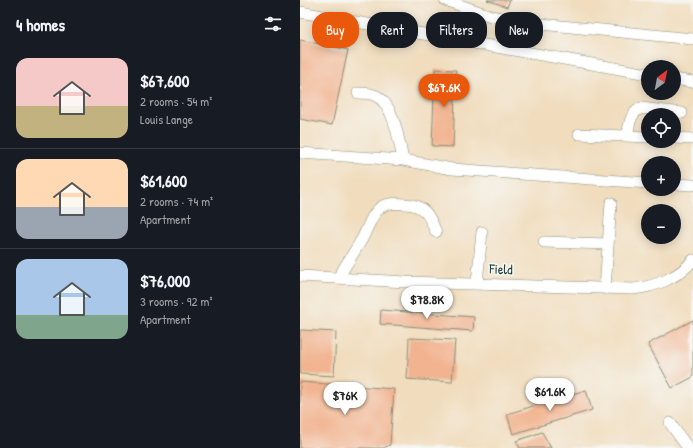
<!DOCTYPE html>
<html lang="en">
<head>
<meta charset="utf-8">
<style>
  :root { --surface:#171b24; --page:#242831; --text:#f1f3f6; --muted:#9ea1a6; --line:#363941; --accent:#ea580c }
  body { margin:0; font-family:"Patrick Hand",sans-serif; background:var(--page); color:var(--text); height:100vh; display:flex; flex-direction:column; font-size:15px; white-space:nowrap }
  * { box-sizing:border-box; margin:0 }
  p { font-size:13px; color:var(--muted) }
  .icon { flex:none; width:22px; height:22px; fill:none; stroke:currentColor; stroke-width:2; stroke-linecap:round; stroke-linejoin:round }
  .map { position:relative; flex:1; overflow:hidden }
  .drawer { display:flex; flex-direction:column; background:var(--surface); width:300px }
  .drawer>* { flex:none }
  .hud { position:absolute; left:12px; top:12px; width:321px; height:36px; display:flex; gap:8px }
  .needle { width:26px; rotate:32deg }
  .tools { position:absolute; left:341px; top:60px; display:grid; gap:8px }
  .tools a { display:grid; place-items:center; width:40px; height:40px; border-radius:50%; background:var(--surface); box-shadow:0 2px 10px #0003; font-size:20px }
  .price { position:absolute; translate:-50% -34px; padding:0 9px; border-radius:14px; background:#fff; color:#222; font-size:13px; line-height:26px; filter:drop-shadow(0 1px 2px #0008) }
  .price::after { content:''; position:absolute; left:50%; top:24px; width:12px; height:9px; margin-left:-6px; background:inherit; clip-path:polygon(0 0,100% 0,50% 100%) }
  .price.active { background:var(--accent); color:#fff }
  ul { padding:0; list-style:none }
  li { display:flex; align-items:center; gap:12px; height:100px; padding:0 16px }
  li+li { border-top:1px solid var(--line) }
  li span { display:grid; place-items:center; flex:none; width:112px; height:80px; border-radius:12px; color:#555 }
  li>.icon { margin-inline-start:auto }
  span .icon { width:48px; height:48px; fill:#fffc; stroke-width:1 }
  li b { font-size:17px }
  h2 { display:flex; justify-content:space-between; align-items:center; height:48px; padding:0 16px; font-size:17px }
  .chip { padding:0 14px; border-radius:16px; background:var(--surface); box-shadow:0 2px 10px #0003; font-size:14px; line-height:36px }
  .chip.active { background:var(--accent); color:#fff }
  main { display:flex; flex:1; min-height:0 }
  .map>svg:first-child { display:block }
  .building { fill:#f2b490 }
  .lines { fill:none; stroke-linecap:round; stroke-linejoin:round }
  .minor-casing { stroke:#888d79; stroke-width:12 }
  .minor { stroke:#fff; stroke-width:11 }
  .labels { text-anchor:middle; stroke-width:3; stroke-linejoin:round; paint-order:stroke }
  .street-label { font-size:14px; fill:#1f3d34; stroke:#f6f6f2 }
</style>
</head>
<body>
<main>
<section class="drawer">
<h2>4 homes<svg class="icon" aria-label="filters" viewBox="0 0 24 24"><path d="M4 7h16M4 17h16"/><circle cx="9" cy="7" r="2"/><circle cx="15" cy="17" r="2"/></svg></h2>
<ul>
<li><span style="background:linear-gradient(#f6c9c9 60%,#c2b280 0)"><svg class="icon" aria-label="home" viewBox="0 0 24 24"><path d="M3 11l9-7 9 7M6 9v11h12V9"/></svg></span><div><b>$67,600</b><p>2 rooms · 54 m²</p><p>Louis Lange</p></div></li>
<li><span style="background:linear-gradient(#ffd9b3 60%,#9aa5b1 0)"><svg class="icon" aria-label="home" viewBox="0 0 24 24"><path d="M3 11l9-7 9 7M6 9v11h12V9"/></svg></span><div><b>$61,600</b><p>2 rooms · 74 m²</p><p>Apartment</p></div></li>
<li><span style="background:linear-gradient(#a9c7e8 70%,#7fa58c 0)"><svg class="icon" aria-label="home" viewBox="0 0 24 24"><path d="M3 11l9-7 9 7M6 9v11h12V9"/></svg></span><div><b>$76,000</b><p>3 rooms · 92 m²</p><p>Apartment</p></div></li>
</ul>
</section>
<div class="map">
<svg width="393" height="448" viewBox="0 0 393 448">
  <rect width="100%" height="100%" fill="#f6f6f2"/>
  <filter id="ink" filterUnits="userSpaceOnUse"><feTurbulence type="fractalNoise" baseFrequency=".025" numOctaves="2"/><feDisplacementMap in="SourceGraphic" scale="8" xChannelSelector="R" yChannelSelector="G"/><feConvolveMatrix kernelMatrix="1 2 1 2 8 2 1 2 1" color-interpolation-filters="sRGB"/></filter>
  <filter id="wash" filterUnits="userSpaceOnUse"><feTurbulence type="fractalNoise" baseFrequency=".012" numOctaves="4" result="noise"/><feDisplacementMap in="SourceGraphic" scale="16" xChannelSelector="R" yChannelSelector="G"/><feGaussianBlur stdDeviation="0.9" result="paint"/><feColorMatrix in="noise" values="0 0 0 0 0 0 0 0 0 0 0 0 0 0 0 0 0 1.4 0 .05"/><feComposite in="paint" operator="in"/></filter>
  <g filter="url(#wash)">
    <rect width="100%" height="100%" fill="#f1ddbe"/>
    <g id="blocks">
      <path class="building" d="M187,0h23l-3,7z
        M0,40l48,10 -16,75 -32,-6z
        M135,69l21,1 -3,77 -21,-1z
        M81,310l93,7 -1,14 -93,-7z
        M393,320v57l-21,11 -24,-44z
        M0,330l36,2 -2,44 -34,-2z
        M109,338l46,2 -3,42 -45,-3z
        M0,382l94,7 -4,56 -7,3h-83z
        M286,390l6,20 -79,24 -6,-20z
        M242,432l9,16h-31l-4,-7z"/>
    </g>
  </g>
  <g filter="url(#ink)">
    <use href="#blocks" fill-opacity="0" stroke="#888d79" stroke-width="1"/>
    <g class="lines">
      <defs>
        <path id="minor" d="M145,0l46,16 29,6 173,17
          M0,12l348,62
          M374,79l19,3
          M58,93c5,0 11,0 16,2 20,7 25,46 29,65
          M279,134l69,3
          M327,136c3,-13 2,-21 14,-28l41,5
          M374,138l19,1
          M0,153l103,7 49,9 196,14
          M374,184l19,1
          M244,242l64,2
          M0,276l106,6 227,7c21,-2 47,-12 60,-29
          M38,278c8,-13 16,-26 24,-39 5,-9 10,-26 19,-32 6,-4 16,-4 24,-3 20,1 24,11 31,28
          M177,283l5,-51
          M305,289l6,-86
          M370,423l18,25"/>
      </defs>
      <use href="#minor" class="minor-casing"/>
      <use href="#minor" class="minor"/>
    </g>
  </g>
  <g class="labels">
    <g class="street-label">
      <text transform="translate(201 269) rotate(2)" y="5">Field</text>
    </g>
  </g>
</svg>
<div class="tools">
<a><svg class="needle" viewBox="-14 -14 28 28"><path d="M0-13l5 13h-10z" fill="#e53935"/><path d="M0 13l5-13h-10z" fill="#9ea1a6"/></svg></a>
<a><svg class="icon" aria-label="locate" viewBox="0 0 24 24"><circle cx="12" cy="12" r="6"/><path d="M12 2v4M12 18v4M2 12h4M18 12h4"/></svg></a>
<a>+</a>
<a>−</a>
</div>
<b class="price active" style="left:144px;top:108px">$67.6K</b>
<b class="price" style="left:127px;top:320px">$78.8K</b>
<b class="price" style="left:250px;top:412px">$61.6K</b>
<b class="price" style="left:45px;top:416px">$76K</b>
<div class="hud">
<a class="chip active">Buy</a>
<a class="chip">Rent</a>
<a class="chip">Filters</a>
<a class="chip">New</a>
</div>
</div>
</main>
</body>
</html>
